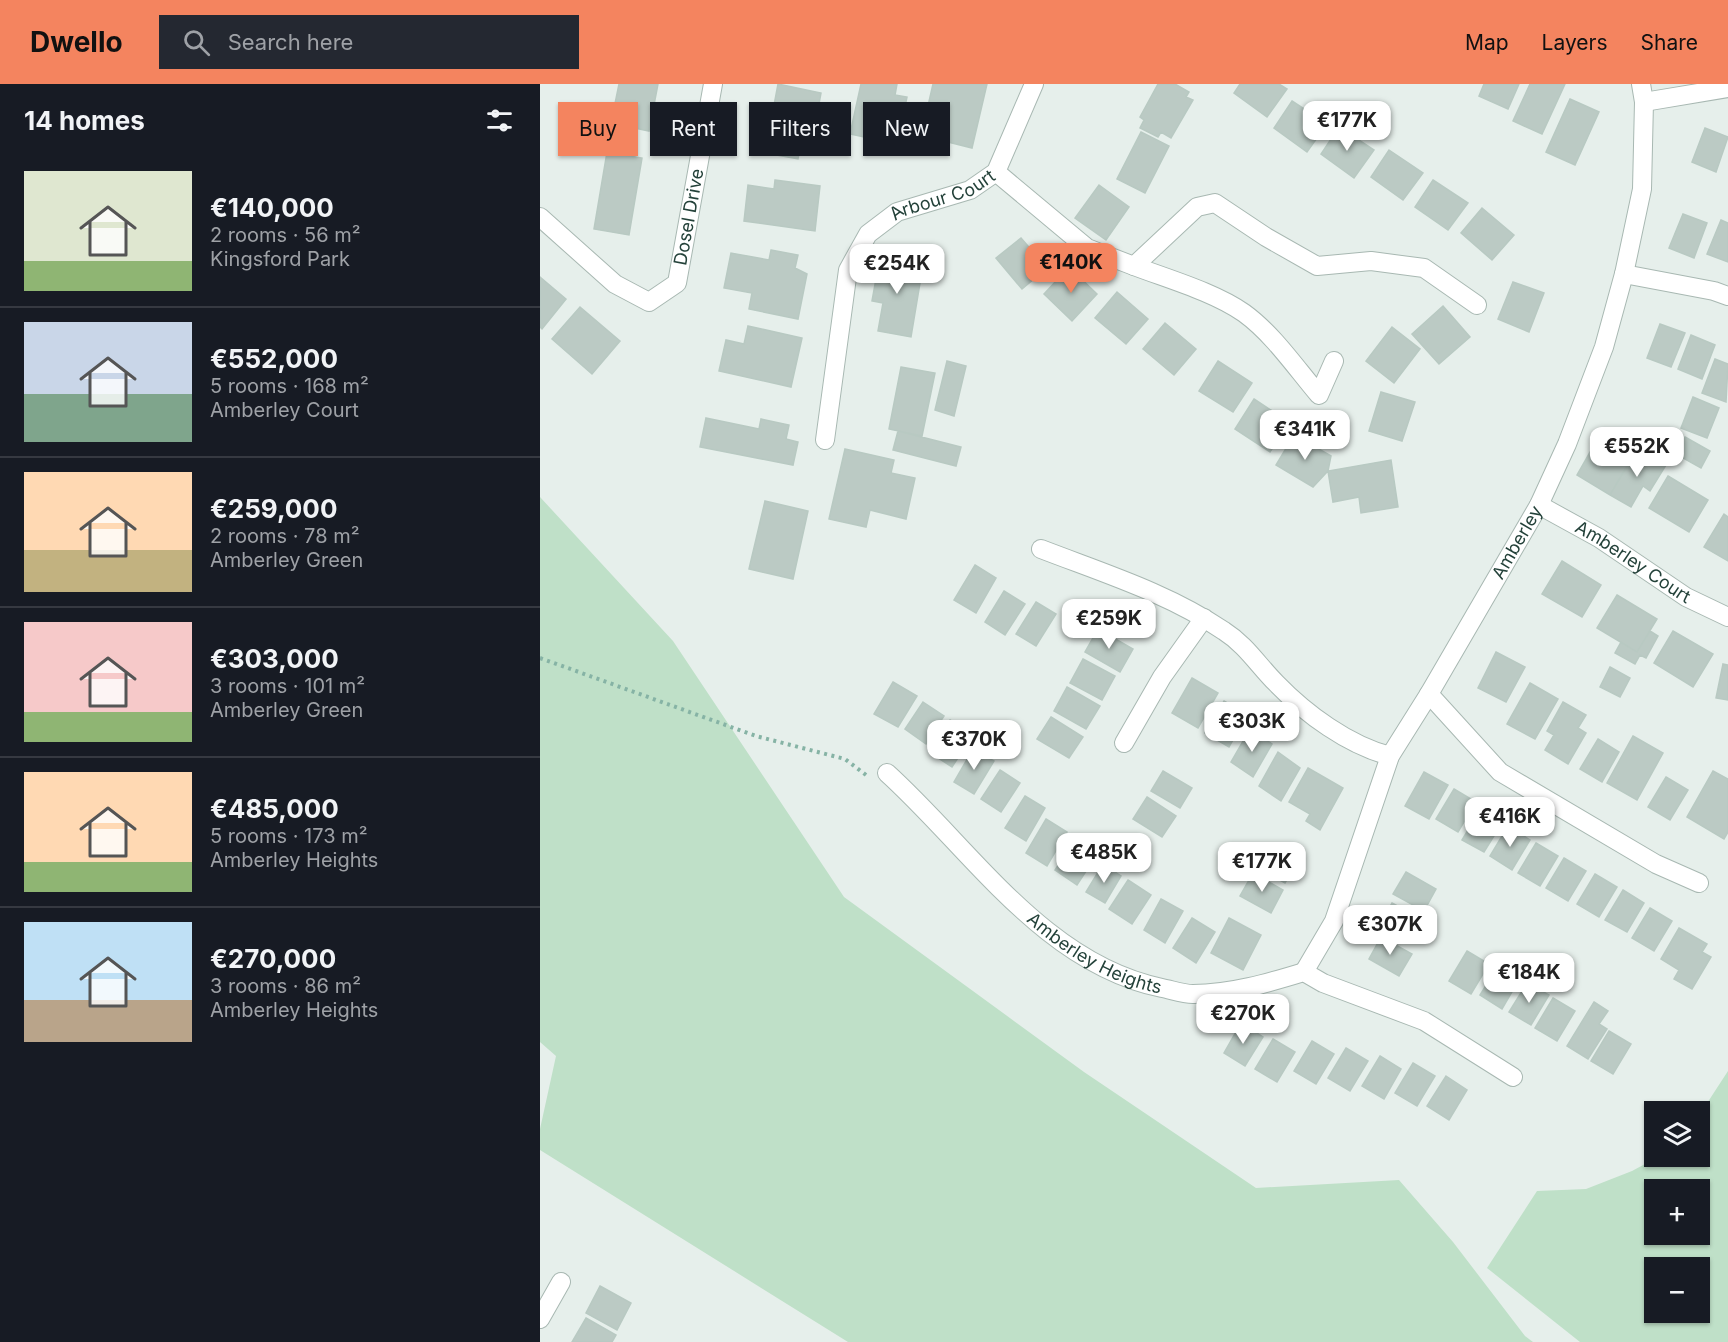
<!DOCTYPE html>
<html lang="en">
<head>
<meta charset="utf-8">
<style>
  :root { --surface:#171b24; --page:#242831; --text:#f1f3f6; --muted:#9ea1a6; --line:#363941; --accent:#f4845f }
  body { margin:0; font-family:Inter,sans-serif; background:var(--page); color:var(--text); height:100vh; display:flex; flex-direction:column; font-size:22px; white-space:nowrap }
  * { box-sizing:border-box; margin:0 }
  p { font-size:20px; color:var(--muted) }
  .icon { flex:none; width:33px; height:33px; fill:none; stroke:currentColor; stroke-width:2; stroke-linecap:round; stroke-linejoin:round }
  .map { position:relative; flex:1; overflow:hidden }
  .side { display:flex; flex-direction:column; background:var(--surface); width:540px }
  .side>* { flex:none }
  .banner { position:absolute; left:18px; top:18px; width:570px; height:54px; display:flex; gap:12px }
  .controls { position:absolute; left:1104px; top:1017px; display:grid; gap:12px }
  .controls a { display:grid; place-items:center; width:66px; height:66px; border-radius:0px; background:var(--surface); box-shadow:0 2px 4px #0004; font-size:30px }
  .price { position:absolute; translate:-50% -51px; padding:0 14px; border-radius:12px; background:#fff; color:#222; font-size:20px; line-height:39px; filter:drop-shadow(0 2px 3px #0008) }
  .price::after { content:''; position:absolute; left:50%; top:36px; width:18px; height:14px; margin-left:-9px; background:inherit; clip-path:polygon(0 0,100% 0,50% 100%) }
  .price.current { background:var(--accent); color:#111 }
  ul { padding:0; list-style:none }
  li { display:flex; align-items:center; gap:18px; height:150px; padding:0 24px }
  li+li { border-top:2px solid var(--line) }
  li span { display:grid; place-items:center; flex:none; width:168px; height:120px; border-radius:0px; color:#555 }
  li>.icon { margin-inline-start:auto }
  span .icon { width:72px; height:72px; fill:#fffc; stroke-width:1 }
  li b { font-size:26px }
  h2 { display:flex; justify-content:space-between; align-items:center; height:72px; padding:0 24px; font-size:26px }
  .chip { padding:0 21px; border-radius:0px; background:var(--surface); box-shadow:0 2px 4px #0004; font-size:21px; line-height:54px }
  .chip.current { background:var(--accent); color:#111 }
  header { display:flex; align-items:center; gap:36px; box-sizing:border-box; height:84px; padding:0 30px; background:var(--accent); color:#111 }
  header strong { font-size:28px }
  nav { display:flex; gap:33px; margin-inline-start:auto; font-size:21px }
  .search { width:420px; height:54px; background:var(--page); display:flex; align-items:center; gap:15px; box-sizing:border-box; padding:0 21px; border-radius:0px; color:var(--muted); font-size:22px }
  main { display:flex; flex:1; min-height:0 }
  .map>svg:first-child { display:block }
  .green { fill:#bfe0c8; fill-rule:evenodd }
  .building { fill:#bbcac4; stroke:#b8c9c2; stroke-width:1.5 }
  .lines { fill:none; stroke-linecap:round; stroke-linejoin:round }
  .street-casing { stroke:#a8b8b2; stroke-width:20 }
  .path { stroke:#86b3a5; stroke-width:4; stroke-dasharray:3 4.5; stroke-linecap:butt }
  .street { stroke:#fff; stroke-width:18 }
  .labels { text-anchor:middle; stroke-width:6; stroke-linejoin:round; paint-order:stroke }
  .street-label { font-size:18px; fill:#24423a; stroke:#f7fbf9 }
</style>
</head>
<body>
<header>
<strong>Dwello</strong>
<div class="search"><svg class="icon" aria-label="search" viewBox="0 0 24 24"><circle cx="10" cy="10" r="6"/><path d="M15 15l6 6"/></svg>Search here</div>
<nav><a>Map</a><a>Layers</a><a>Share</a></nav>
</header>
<main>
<section class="side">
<h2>14 homes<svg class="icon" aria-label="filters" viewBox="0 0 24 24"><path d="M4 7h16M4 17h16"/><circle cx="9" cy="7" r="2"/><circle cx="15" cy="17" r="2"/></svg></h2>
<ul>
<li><span style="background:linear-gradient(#dfe7d0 75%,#8fb573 0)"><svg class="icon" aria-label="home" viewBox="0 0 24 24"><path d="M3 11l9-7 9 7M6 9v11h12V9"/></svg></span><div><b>€140,000</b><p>2 rooms · 56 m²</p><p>Kingsford Park</p></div></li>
<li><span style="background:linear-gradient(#c9d6e8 60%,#7fa58c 0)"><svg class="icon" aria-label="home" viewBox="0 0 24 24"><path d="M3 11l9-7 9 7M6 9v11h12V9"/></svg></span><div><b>€552,000</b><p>5 rooms · 168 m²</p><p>Amberley Court</p></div></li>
<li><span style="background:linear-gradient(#ffd9b3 65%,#c2b280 0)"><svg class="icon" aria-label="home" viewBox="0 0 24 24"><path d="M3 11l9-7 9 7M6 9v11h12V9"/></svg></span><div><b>€259,000</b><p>2 rooms · 78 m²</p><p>Amberley Green</p></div></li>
<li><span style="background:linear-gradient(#f6c9c9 75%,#8fb573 0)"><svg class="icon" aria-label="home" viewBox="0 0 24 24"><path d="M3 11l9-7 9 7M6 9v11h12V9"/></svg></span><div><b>€303,000</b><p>3 rooms · 101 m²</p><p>Amberley Green</p></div></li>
<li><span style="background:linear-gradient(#ffd9b3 75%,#8fb573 0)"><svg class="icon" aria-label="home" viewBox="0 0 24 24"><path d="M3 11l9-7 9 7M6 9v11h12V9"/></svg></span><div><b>€485,000</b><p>5 rooms · 173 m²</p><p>Amberley Heights</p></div></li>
<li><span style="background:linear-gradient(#bfe0f5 65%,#b9a48a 0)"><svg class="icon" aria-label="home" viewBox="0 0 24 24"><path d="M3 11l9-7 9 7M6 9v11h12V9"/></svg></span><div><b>€270,000</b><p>3 rooms · 86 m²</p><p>Amberley Heights</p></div></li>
</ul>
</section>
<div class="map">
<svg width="1188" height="1258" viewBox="0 0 1188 1258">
  <rect width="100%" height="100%" fill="#e6efeb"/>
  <path class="green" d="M0,413l133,144 171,256 240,175 172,116 143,-8 54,62 72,94 8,6h-685l-308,-192v-21l16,-73 -16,-14z
    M1188,987v271h-148l-93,-74 50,-77 49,-2 46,-18 26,-14 42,-1v-42zM1114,1106h46v44h-46zM1114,1184h46v44h-46z"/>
  <path class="building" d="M79,0h39l-9,47 -38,-8z
    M238,0l43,9 -4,21 -10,-2 -9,47 -33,-6z
    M321,0h36l-2,11 12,2 -10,47 -47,-10z
    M393,0h54l-15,64 -28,-7 -2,9 -23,-5z
    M618,0h17l14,8 -3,5 7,3 -22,38 -10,-6 -3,5 -18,-9 4,-8 -4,-3z
    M700,0h39l8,5 -20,28 -33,-24z
    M944,0h35l-11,25 -29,-13z
    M990,0h35l-23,50 -29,-13z
    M1030,15l29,13 -24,53 -29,-13z
    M752,17l35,23 -20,28 -33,-24z
    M799,43l35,23 -20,28 -33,-24z
    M1165,44l23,9 -12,35 -24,-10z
    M601,48l28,14 -24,47 -28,-14z
    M849,66l34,23 -20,27 -32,-23z
    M67,68l35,6 -13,77 -35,-6z
    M235,96l45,6 -5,45 -71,-10 4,-36 26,4z
    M893,96l35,23 -20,27 -33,-23z
    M559,101l30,22 -23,33 -31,-22z
    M942,124l32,27 -22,25 -31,-27z
    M1143,130l24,9 -13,35 -25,-10z
    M1181,136l7,3v39l-21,-8z
    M481,154l26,30 -25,21 -26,-31z
    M231,166l27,5 -3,13 12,6 -9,45 -49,-10 3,-16 -28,-5 7,-35 38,7z
    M340,173l43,8 -12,72 -33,-6 5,-28 -11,-2z
    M529,183l28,27 -25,27 -28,-27z
    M0,193l26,22 -24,30 -2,-2z
    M973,198l31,11 -15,39 -31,-13z
    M577,208l31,27 -22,25 -31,-26z
    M903,222l27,31 -31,27 -27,-30z
    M40,223l40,34 -28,33 -40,-35z
    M625,239l31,26 -22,26 -31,-26z
    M1120,240l25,9 -14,34 -24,-9z
    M208,242l54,12 -11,49 -72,-16 7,-31 18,4z
    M852,243l28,22 -26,34 -28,-22z
    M1151,251l24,10 -13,34 -24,-10z
    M1175,275l13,5 -2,38 -24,-9z
    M407,277l19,5 -12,50 -19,-6z
    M678,277l34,22 -19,29 -34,-21z
    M361,283l34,6 -13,63 -33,-7z
    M841,308l34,10 -13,39 -33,-10z
    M1153,313l26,11 -12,30 -26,-10z
    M714,315l35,23 -19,30 -35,-23z
    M166,334l53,11 2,-10 28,6 -3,14 12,3 -5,23 -93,-18z
    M358,347l63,16 -5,19 -63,-16z
    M1062,347l25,15 -7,12 9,5 -19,32 -33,-20z
    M754,351l37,21 -3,15 -15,16 -37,-22z
    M1145,353l25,14 -9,17 -25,-14z
    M305,365l49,11 -3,13 24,5 -9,41 -36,-9 -4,17 -37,-8z
    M1104,368l22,13 -16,26 -7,-5 -12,21 -21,-12 22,-38 7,4z
    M851,376l7,47 -37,6 -2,-16 -26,5 -5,-31z
    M1128,392l40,24 -19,32 -40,-24z
    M225,417l43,10 -15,68 -44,-10z
    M1184,430l4,3v44l-24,-14z
    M1022,477l39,24 -19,32 -40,-23z
    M435,481l21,13 -20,35 -22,-13z
    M464,507l21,13 -20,31 -20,-13z
    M1077,511l40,24 -20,33 -40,-24z
    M496,518l20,12 -20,32 -20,-12z
    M558,545l35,20 -13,23 -35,-20z
    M1110,547l8,5 -12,22 -6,-3 -5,9 -20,-11 6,-11 16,10z
    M1133,547l40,23 -20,33 -39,-24z
    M956,568l29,15 -19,35 -28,-14z
    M543,575l32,17 -13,24 -32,-17z
    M1183,580l5,1v35l-12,-2z
    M1070,583l20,11 -10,19 -20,-10z
    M652,594l26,15 -20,35 -26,-15z
    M353,598l24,14 -19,31 -24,-13z
    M990,599l28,16 -23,40 -28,-15z
    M527,603l33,19 -14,23 -32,-18z
    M684,617l23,14 -18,32 -24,-14z
    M383,618l21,14 -18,28 -21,-15z
    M1023,618l23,13 -8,13 8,5 -18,31 -23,-14 9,-15 -7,-4z
    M511,633l32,20 -14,21 -32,-19z
    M410,636l23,15 -21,32 -23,-15z
    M710,645l22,15 -19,33 -22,-15z
    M1093,652l30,17 -26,47 -30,-17z
    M1058,655l21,13 -17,30 -22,-13z
    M433,665l21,12 -20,33 -20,-12z
    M738,668l22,16 -19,33 -22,-15z
    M768,684l35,20 -23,42 -14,-9 4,-7 -21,-12z
    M460,686l20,13 -19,29 -20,-13z
    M623,687l29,17 -12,20 -29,-17z
    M1173,687l15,8v53l-4,7 -37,-22z
    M884,688l24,13 -19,34 -24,-13z
    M1126,693l22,13 -18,30 -22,-13z
    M914,705l22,13 -18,30 -22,-13z
    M485,712l20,12 -19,33 -21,-13z
    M607,713l29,19 -14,21 -29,-18z
    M940,726l22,13 -18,29 -22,-12z
    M506,735l21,13 -20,34 -21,-13z
    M968,742l22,14 -18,30 -22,-14z
    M534,757l22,15 -19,29 -22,-15z
    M996,759l22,13 -18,30 -22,-13z
    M727,762l30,16 -12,21 -29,-16z
    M1024,774l22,13 -18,30 -22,-13z
    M563,780l18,12 -16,27 -19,-11z
    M866,788l30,17 -12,22 -31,-17z
    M713,789l30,17 -12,23 -31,-17z
    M1055,790l22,13 -18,30 -22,-13z
    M588,796l23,15 -19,29 -23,-15z
    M1083,806l21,13 -17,29 -22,-12z
    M621,815l22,12 -18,32 -21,-13z
    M852,819l31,17 -12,22 -31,-17z
    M1110,824l22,13 -18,30 -22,-13z
    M652,834l23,14 -19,31 -23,-15z
    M689,834l32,17 -18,35 -32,-17z
    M1139,844l28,16 -5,8 9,5 -19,32 -18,-10 5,-9 -18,-11z
    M841,853l31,17 -13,22 -30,-17z
    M927,867l22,13 -18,30 -22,-13z
    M958,882l22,12 -18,31 -22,-14z
    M987,899l22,12 -18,30 -22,-13z
    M1013,914l22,13 -18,30 -22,-13z
    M1054,918l14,9 -9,13 8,5 -19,30 -21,-13z
    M701,939l22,14 -18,29 -21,-13z
    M1069,947l22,13 -18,30 -22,-13z
    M733,955l22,13 -18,30 -22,-13z
    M772,957l22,13 -18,30 -22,-13z
    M806,964l22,13 -18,30 -22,-13z
    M840,972l21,13 -17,30 -22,-13z
    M873,979l22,13 -18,30 -22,-13z
    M906,992l21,14 -18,30 -22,-14z
    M60,1202l31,17 -14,27 -31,-17z
    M46,1234l30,17 -4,7h-40z"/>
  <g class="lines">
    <defs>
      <g id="street">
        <path d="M1104,18l84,-14"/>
        <path d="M456,88l91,76 47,18 63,-59 18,-4 51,34 51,29 54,-5 53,7 53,37"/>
        <path id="s1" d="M0,133l75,67 34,18 28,-19 36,-199"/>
        <path d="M594,182c34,13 80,26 110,47 29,21 52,55 75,82l15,-34"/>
        <path d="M1084,190l90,17 14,5"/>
        <path id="s2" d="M285,356l23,-170 20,-36 29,-22 73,-22 26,-18 38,-88"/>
        <path id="s3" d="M999,421l60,33 87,59 42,20"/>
        <path d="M501,465c62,24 127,44 183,82 22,14 34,34 52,52 30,31 72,62 114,73"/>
        <path d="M889,610l71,78 156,92 43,19"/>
        <path d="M584,659l38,-66 42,-59"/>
        <path id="s4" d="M347,689c84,76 157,191 275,215 10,2 21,6 31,6 38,0 75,-11 111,-22l19,11 101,38 89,56"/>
        <path id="s5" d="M764,888l30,-51 56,-165 39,-62 110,-189 28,-61 37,-97 20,-73 18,-85 2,-87 -3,-18"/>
        <path d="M0,1235l21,-37"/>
      </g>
    </defs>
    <use href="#street" class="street-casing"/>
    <path class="path" d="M0,574l216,78 89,23 21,16"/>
    <use href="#street" class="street"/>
  </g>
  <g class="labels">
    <g class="street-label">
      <text dy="6" stroke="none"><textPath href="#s2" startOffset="298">Arbour Court</textPath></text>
      <text dy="6" stroke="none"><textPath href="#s1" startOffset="240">Dosel Drive</textPath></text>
      <text dy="6" stroke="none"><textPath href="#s5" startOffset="482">Amberley</textPath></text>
      <text dy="6" stroke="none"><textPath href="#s3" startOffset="110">Amberley Court</textPath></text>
      <text dy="6" stroke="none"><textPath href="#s4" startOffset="278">Amberley Heights</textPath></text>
    </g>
  </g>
</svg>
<div class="controls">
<a><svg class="icon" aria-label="layers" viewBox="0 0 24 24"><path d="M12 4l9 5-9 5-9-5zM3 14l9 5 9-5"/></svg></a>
<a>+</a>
<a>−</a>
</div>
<b class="price" style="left:807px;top:68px">€177K</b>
<b class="price current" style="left:531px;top:210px">€140K</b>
<b class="price" style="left:357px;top:211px">€254K</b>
<b class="price" style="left:765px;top:377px">€341K</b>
<b class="price" style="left:1097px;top:394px">€552K</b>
<b class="price" style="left:569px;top:566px">€259K</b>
<b class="price" style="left:712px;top:669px">€303K</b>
<b class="price" style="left:434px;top:687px">€370K</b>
<b class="price" style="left:970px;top:764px">€416K</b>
<b class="price" style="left:564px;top:800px">€485K</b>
<b class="price" style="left:722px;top:809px">€177K</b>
<b class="price" style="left:850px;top:872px">€307K</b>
<b class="price" style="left:989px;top:920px">€184K</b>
<b class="price" style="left:703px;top:961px">€270K</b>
<div class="banner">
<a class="chip current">Buy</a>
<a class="chip">Rent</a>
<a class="chip">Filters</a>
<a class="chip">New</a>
</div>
</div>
</main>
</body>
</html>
